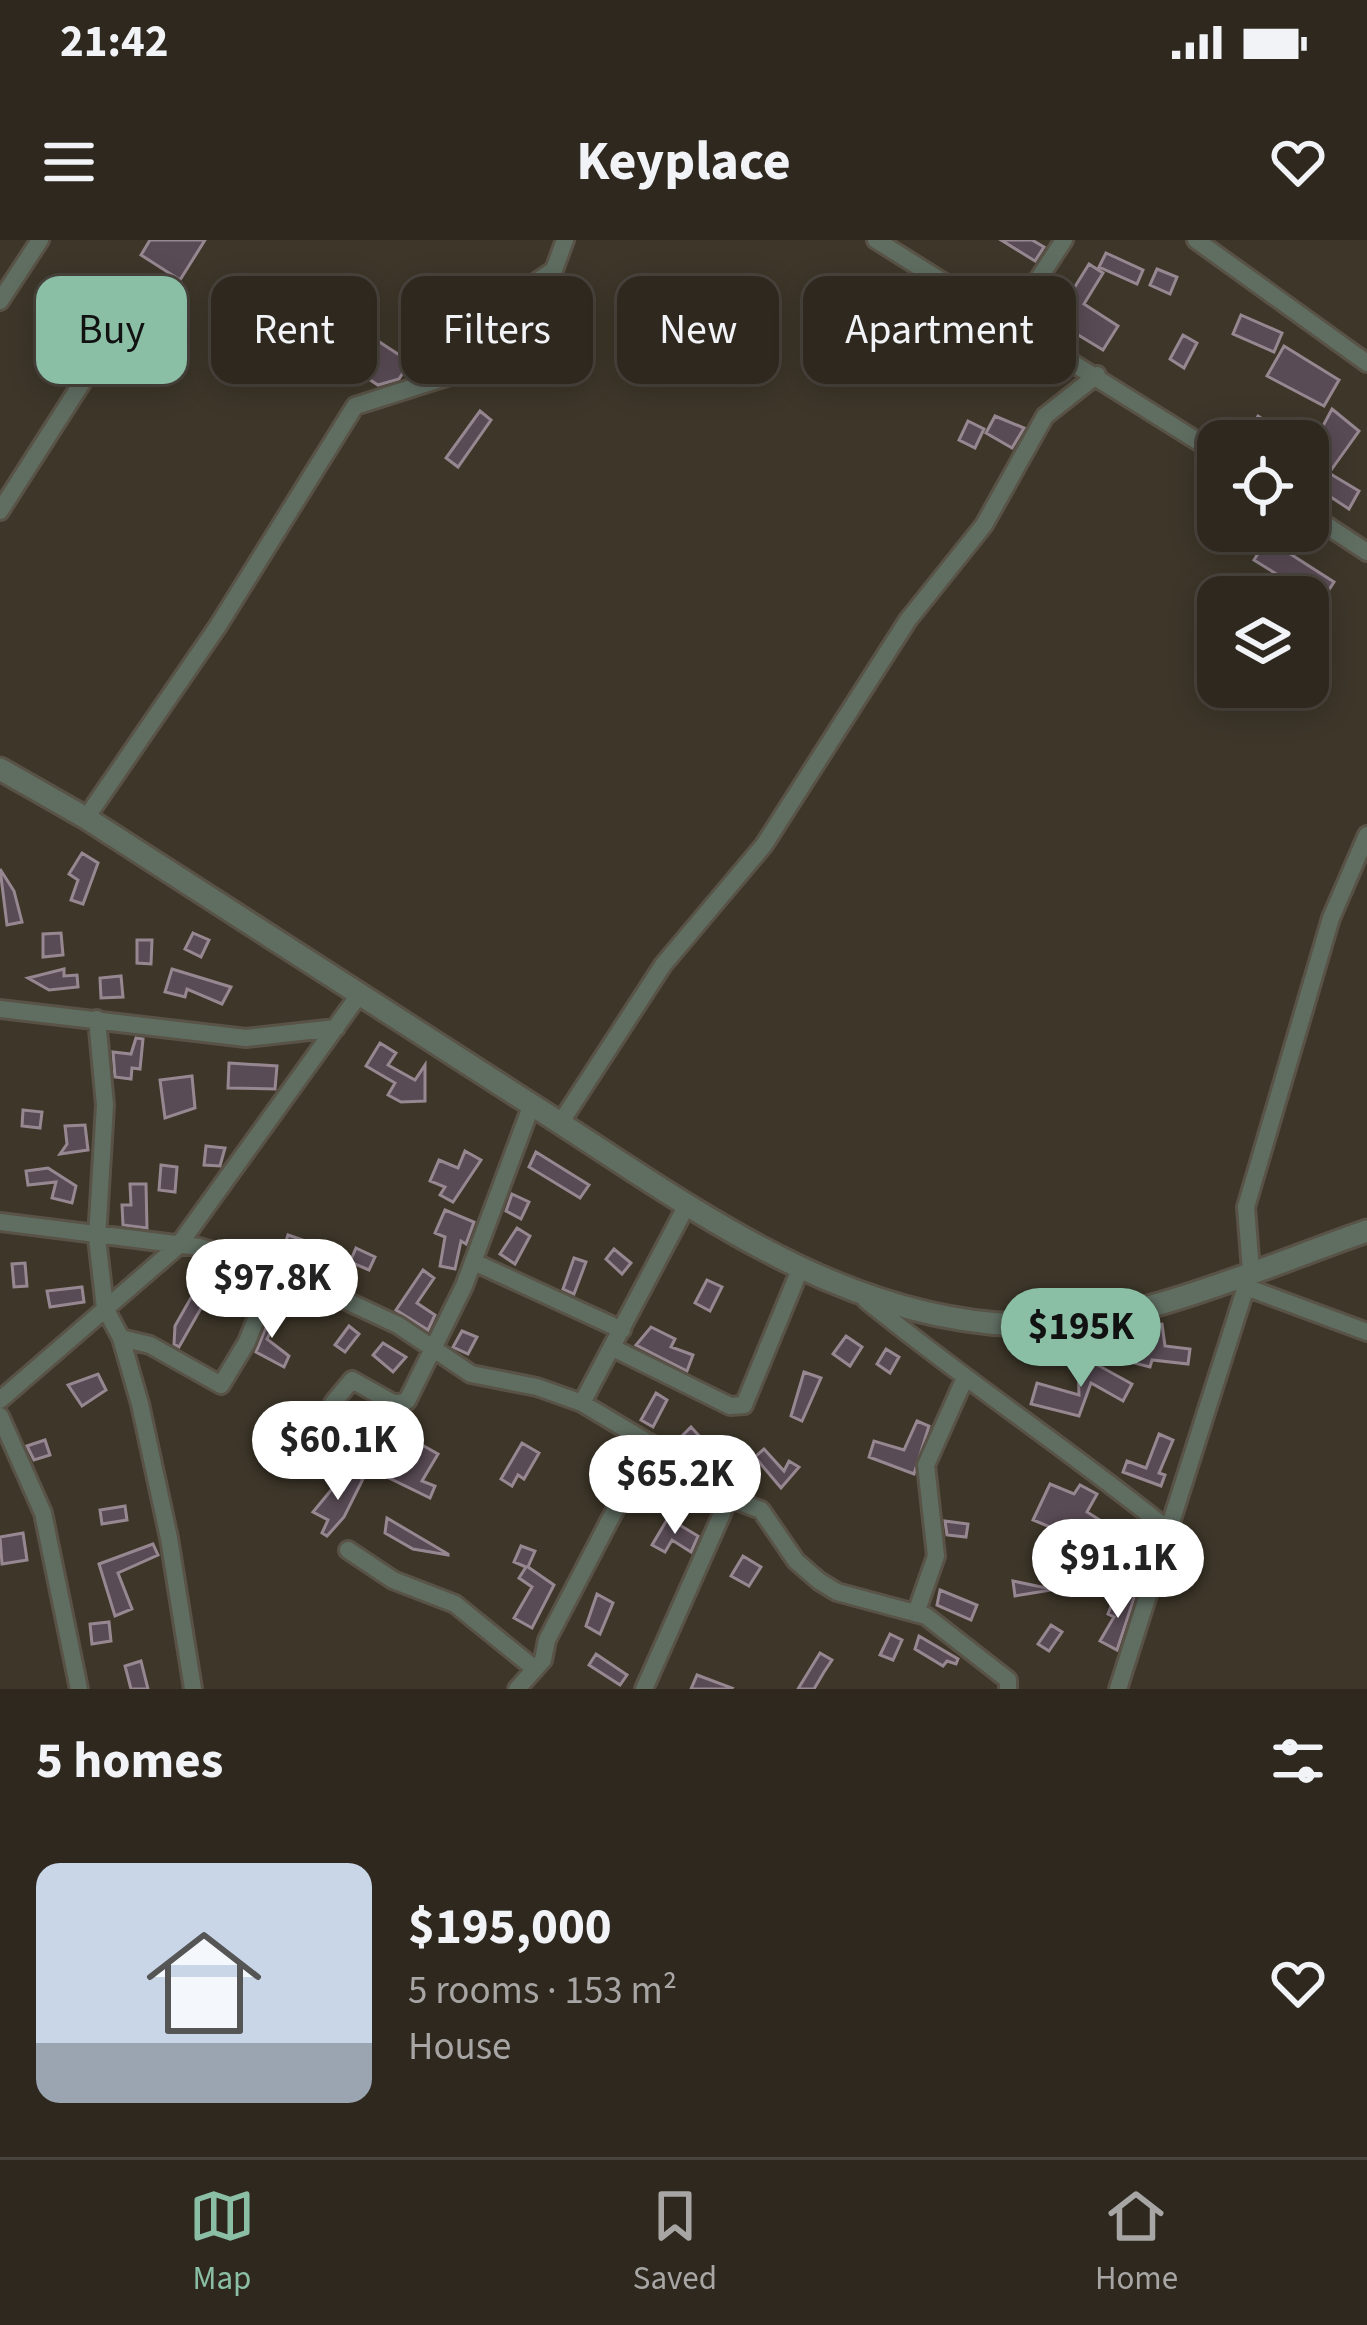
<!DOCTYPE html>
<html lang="en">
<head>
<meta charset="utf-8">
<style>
  :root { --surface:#2e281f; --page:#363028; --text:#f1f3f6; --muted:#a7a6a4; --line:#49443d; --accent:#8abfa5 }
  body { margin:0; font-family:"Source Sans 3",sans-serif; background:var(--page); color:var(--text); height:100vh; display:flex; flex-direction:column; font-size:45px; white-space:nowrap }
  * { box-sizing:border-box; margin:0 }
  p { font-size:39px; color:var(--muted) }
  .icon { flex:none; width:66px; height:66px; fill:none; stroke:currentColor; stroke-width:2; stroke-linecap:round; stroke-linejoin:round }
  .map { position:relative; height:1449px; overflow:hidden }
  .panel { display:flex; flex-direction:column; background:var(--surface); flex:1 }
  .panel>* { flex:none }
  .hud { position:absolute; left:36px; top:36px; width:1296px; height:108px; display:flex; gap:24px }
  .fabs { position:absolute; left:1197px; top:180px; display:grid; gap:24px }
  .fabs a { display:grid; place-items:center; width:132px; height:132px; border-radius:24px; background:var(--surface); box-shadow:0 6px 30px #0003,0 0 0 3px var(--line); font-size:60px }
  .price { position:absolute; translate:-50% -102px; padding:0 27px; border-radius:42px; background:#fff; color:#222; font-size:39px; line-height:78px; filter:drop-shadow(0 3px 6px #0008) }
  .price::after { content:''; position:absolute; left:50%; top:72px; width:36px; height:27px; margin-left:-18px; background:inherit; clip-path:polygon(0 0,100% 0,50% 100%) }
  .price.current { background:var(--accent); color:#111 }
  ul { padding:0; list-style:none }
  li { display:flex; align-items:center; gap:36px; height:300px; padding:0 36px }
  li span { display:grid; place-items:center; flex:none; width:336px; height:240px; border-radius:24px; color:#555 }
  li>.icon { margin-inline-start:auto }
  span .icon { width:144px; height:144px; fill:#fffc; stroke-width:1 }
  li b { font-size:51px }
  h2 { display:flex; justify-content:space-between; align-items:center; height:144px; padding:0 36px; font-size:51px }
  .pill { padding:0 42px; border-radius:24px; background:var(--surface); box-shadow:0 6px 30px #0003,0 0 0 3px var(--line); font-size:42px; line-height:108px }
  .pill.current { background:var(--accent); color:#111 }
  .status { display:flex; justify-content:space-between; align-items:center; height:84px; padding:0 60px; background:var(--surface); direction:ltr }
  .status svg { height:33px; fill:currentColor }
  header { display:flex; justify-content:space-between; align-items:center; height:156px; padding:0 36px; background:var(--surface); font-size:54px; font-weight:700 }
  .tabs { display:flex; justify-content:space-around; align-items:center; height:168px; border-top:3px solid var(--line); background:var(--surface); font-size:33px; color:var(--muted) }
  .tabs a { display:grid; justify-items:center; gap:6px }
  .tabs .current { color:var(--accent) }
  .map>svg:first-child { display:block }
  .building { fill:#594b55; stroke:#978791; stroke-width:3 }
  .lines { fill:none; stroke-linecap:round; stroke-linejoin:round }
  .minor-casing { stroke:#595246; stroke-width:22 }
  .tertiary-casing { stroke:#595246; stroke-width:27 }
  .minor { stroke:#606e62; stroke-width:16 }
  .tertiary { stroke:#606e62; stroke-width:21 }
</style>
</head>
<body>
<div class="status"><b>21:42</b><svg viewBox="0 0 49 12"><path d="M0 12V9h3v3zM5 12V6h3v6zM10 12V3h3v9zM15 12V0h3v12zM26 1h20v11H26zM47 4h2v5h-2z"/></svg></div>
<header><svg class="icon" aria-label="menu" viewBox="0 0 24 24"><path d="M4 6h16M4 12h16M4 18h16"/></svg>Keyplace<svg class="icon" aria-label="heart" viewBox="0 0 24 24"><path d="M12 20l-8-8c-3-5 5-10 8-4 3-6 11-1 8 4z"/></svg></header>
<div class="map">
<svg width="1367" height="1449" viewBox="0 0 1367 1449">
  <rect width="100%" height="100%" fill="#3d3629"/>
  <path class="building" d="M150,0h55l-25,40 -39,-25z
    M1001,0h31l12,7 -9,14z
    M1106,13l37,17 -6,14 -38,-17z
    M1089,24l14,9 -19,31 34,22 -15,24 -66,-40 17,-28 17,11z
    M1157,29l20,8 -7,17 -20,-9z
    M1241,75l41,18 -8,19 -41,-18z
    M1183,95l14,8 -13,25 -14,-9z
    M378,101l32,21 -11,17 -21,6 -20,-13z
    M1284,106l55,34 -15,26 -57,-30z
    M1332,169l27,22 -30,42 30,18 -10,18 -41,-27v-28z
    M480,171l11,9 -33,47 -12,-9z
    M995,176l29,12 -12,20 -26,-15z
    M1258,176l22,14 -6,11h-30z
    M968,181l16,8 -9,19 -16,-8z
    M1267,299l67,43 -13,20 -67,-42z
    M82,613l16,10 -15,41 -12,-4 7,-20 -9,-6z
    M0,629l14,22 8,31 -15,3z
    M61,693l2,22 -20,2v-23z
    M193,693l16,7 -8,17 -16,-8z
    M137,700h15l-1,24 -14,-1z
    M64,729v7l13,-1 1,12 -29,3 -21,-12z
    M172,729l59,18 -9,17 -35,-15 -2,8 -20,-5z
    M121,736l2,21 -22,1 -1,-20z
    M136,798l7,1 -3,30 -8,-1 -1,11 -16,-2 -2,-25 18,2z
    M380,803l16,10 -8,12 27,15 10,-15v36l-24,1 -13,-7 7,-12 -29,-17z
    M229,823l48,3 -2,23 -47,-1z
    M192,836l3,32 -30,10 -5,-38z
    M23,870l19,2 -2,16 -18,-2z
    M85,885l3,25 -28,4 7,-10 -2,-18z
    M206,906l19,2 -5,18 -16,-1z
    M465,911l16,9 -28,42 -13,-7 5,-8 -15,-6 9,-21 19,8z
    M536,912l53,33 -9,13 -51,-31z
    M161,925l16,2 -2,25 -16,-2z
    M48,928l28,18 -4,17 -20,-5 4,-16 -28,3 -2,-14z
    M130,944h16l1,44 -24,-3 -1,-20h9z
    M512,954l17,8 -8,17 -15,-8z
    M445,970l29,12 -8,22 -5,-3 -6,28 -15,-3 5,-29 -10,-4z
    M517,988l13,8 -15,28 -15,-10z
    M288,995l26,9 -9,24 -24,-12z
    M356,1008l19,9 -6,13 -19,-8z
    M614,1009l17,14 -9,11 -16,-15z
    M574,1018l12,4 -12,32 -11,-5z
    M25,1023l2,23 -13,1 -2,-23z
    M423,1030l11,8 -17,25 18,12 -7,15 -32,-20z
    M707,1040l15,7 -12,24 -15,-8z
    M191,1043l21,6 -33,58 -5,-3 1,-18 17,-30z
    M82,1047l2,15 -34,5 -3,-16z
    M276,1063l7,4 -16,32 22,17 -5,11 -28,-15z
    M1162,1084l3,22 25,3 -2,15 -36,-4 -2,7 -24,-6 5,-25 21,4 -2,-15z
    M349,1086l10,8 -14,18 -10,-7z
    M651,1087l24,12 -4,8 22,8 -6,16 -51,-26z
    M462,1091l15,6 -9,17 -15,-7z
    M846,1096l16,11 -12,19 -17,-12z
    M383,1103l23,14 -13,15 -20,-17z
    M886,1109l13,8 -9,16 -13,-9z
    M1094,1123l38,21 -9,17 -32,-18 -12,33 -48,-12 6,-21 42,12 -1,-31z
    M804,1132l17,6 -19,43 -11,-5z
    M98,1134l8,16 -24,16 -14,-21z
    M656,1153l11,7 -14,27 -12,-7z
    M917,1181l12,5 -15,48 -45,-17 5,-16 30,9z
    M691,1187l11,12 -13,13 -13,-10z
    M401,1193l37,21 -16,27 13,5 -5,12 -49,-24z
    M1159,1194l14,6 -14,33 6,2 -4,11 -38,-14 4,-11 19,7z
    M45,1200l5,15 -16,5 -7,-14z
    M522,1203l17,10 -15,26 -6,-4 -6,11 -11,-7z
    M764,1209l20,22 5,-10 10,6 -18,21 -26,-31z
    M351,1234l12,5 -19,38 -17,19 -5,-3 6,-13 -15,-8 24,-29 7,6z
    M1050,1244l24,10 6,-9 17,9 -10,18 43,27 -9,19 16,3 -3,12 -39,-7 -8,16 -12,-6 3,-6 -16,-11 15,-21 -44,-18z
    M676,1251l15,12 -12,16 -16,-13z
    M125,1266l2,14 -25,4 -2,-14z
    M387,1278l61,36v1l-35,-6 -28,-16z
    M668,1278l30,18 -7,16 -19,-12 -7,12 -13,-7z
    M945,1281l23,3 -2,13 -19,-2z
    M23,1293l4,27 -25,4 -2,-27z
    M153,1304l5,11 -40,18 14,36 -17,7 -16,-52z
    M521,1306l14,5 -7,16 26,18 -22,43 -18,-10 18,-31 -13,-9 7,-11 -12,-5z
    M743,1316l18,11 -12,19 -18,-10z
    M1013,1341l38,8v1l-36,6z
    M1130,1349l6,3 -19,58 -17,-9 14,-24 -6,-3 5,-13 8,4z
    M940,1350l37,15 -6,15 -34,-15z
    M597,1354l16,9 -13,31 -14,-8z
    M109,1382l2,19 -19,3 -2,-20z
    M1051,1385l11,7 -13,19 -11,-7z
    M890,1394l12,6 -9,20 -13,-5z
    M919,1396l39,23 -2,5 -9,-3 -4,5 -28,-17z
    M820,1413l12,7 -8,12 -10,17h-16z
    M596,1414l31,21 -7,10 -31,-20z
    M141,1421l7,28h-17l-6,-23z
    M697,1435l35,13 -1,1h-40z"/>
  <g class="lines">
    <defs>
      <path id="minor" d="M876,0l342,214
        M1196,0l171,123
        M0,61l40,-61
        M1010,82l54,-82
        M0,271l140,-219
        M1308,273l59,39
        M86,578l132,-192 137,-220 104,-33 37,-64 58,-39 11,-30
        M0,769l246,29 90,-10
        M97,779l8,86 -8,133 8,70 16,30 19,66 29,134 24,151
        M561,882l102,-157 101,-120 144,-225 76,-95 61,-109 52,-41
        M0,982l199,25 77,21 122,57 73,49 66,13 45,16 112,67 35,28 32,12 35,51 23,20 18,11 89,24 82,64v9
        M474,1022l148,68
        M1246,1047l121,45
        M866,1060c98,80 202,149 300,228
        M121,1098l29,7 71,40 26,-43 29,-74
        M613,1108l117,58 14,-1 57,-138
        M0,1160l178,-154 181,-251
        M333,1163l19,-23 43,24 12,-3 57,-115 68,-182
        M582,1163l106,-200
        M0,1176l43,97 36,176
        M348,1310l45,30 62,24 80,65
        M916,1373l20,-57 -10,-91 38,-85
        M517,1449l26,-29 4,-20 103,-197
        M644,1449l85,-191
        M1118,1449l133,-418 -5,-64 85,-289 36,-83"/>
      <path id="tertiary" d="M0,529l86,49c145,94 290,188 435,280 153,96 309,221 497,227 112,4 244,-58 349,-94"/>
    </defs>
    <use href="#minor" class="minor-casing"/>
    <use href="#tertiary" class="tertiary-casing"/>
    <use href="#minor" class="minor"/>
    <use href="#tertiary" class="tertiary"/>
  </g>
</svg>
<div class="fabs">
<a><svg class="icon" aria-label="locate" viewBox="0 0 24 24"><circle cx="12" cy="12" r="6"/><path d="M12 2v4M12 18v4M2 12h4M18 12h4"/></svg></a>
<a><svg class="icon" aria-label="layers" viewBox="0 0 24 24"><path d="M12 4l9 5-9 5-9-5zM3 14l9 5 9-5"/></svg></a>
</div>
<b class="price" style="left:272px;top:1101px">$97.8K</b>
<b class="price current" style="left:1081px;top:1150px">$195K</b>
<b class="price" style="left:338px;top:1263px">$60.1K</b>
<b class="price" style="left:675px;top:1297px">$65.2K</b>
<b class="price" style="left:1118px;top:1381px">$91.1K</b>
<div class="hud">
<a class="pill current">Buy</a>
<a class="pill">Rent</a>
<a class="pill">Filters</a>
<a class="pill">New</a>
<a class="pill">Apartment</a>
</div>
</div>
<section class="panel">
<h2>5 homes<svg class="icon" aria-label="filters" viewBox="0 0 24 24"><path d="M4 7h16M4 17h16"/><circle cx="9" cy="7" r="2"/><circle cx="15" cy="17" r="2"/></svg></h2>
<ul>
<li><span style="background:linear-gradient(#c9d6e8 75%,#9aa5b1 0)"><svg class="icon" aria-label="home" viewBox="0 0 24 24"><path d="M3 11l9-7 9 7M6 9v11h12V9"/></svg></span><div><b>$195,000</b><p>5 rooms · 153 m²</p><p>House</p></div><svg class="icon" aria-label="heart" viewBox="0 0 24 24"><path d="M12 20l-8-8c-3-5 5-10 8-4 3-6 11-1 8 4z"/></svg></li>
</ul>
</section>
<nav class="tabs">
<a class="current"><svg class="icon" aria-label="map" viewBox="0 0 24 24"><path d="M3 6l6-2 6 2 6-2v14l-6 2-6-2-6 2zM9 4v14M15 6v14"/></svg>Map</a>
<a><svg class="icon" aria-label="saved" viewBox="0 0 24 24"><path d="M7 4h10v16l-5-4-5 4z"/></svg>Saved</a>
<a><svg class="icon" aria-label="home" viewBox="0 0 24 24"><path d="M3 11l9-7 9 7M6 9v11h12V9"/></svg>Home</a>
</nav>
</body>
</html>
